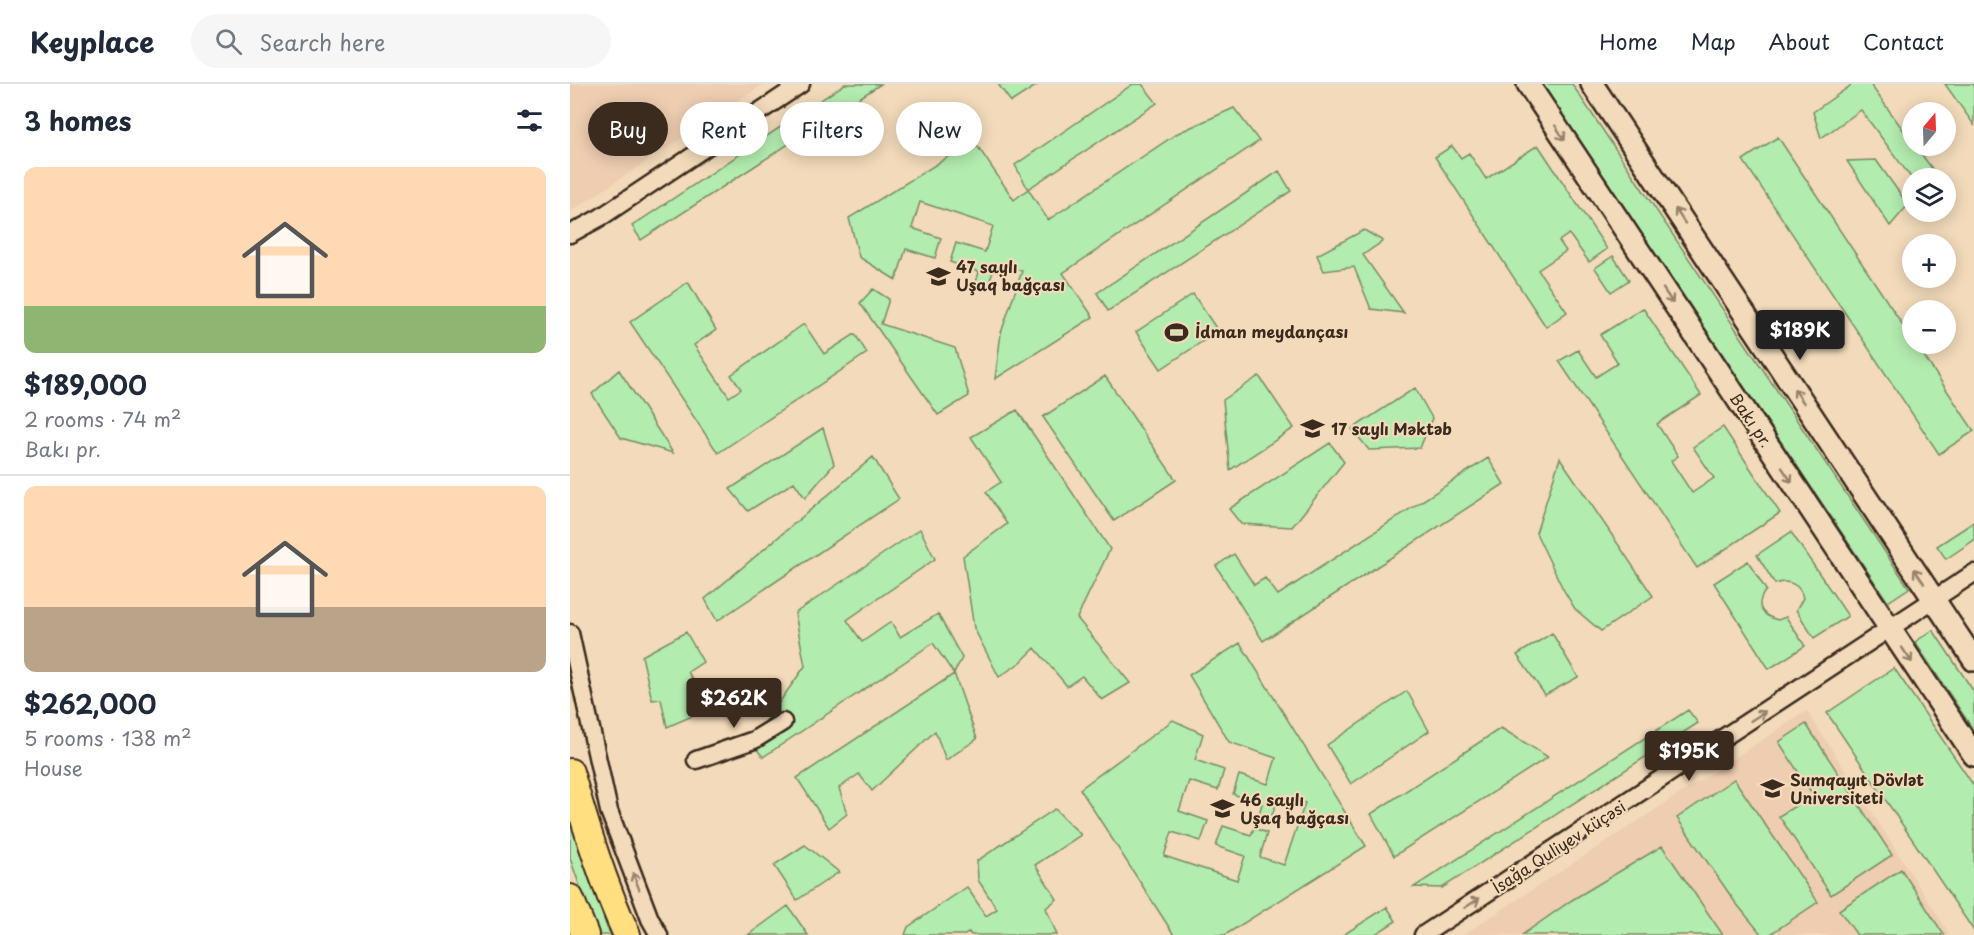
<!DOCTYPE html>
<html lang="en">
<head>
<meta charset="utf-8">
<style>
  :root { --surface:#fff; --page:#f6f6f7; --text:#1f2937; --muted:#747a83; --line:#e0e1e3; --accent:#3b2a1e }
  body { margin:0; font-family:"Playpen Sans",sans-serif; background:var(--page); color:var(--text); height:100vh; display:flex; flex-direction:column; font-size:22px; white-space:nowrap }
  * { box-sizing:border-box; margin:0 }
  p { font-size:20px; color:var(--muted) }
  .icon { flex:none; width:33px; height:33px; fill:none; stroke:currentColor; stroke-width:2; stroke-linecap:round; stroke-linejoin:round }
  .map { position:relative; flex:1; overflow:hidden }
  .details { display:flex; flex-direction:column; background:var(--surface); width:570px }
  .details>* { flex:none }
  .guide { position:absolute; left:18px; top:18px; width:570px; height:54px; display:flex; gap:12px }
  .needle { width:39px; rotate:19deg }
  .fabs { position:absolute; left:1332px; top:18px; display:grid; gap:12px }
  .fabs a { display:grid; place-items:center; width:54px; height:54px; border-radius:50%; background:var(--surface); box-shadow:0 3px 15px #0003; font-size:30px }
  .price { position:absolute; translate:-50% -51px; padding:0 14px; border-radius:6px; background:var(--accent); color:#fff; font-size:20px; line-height:39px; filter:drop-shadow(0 2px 3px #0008) }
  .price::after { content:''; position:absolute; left:50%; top:36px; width:18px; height:14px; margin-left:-9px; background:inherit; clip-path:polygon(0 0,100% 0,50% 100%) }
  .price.selected { background:#222; color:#fff }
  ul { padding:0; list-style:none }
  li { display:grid; align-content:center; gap:12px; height:318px; padding:0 24px }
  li+li { border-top:2px solid var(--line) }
  li span { display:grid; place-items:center; height:186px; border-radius:12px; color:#555 }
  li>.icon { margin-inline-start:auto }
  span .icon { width:108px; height:108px; fill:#fffc; stroke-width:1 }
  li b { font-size:26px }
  h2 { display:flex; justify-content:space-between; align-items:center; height:72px; padding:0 24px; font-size:26px }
  .pill { padding:0 21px; border-radius:27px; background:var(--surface); box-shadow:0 3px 15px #0003; font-size:21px; line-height:54px }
  .pill.selected { background:var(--accent); color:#fff }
  header { display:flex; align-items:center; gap:36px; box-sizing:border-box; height:84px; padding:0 30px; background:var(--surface); border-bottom:2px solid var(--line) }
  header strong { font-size:28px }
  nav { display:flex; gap:33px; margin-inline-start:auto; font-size:21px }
  .search { width:420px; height:54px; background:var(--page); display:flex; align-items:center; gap:15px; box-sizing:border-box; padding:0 21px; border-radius:33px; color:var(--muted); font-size:22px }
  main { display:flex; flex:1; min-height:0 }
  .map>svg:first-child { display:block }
  .built { fill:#eecdb1 }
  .green { fill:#b3ecaf; stroke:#778b66; stroke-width:1.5 }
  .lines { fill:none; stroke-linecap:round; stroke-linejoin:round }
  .minor-casing { stroke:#3b2a1e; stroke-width:21 }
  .tertiary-casing { stroke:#3b2a1e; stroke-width:26 }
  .primary-casing { stroke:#3b2a1e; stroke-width:30 }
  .minor { stroke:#f2daba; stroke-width:16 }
  .tertiary { stroke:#f2daba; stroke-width:21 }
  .primary { stroke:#ffdf80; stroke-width:26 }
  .oneway { stroke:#96826c }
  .labels { text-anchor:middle; stroke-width:4.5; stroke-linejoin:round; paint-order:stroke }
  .poi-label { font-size:16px; font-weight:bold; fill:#3b2a1e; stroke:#f2daba; text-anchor:start }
  .street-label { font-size:16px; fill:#3b2a1e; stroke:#f2daba }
</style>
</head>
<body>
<header>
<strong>Keyplace</strong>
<div class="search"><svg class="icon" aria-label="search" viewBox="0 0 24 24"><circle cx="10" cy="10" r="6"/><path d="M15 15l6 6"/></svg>Search here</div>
<nav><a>Home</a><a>Map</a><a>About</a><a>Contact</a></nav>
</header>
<main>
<section class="details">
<h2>3 homes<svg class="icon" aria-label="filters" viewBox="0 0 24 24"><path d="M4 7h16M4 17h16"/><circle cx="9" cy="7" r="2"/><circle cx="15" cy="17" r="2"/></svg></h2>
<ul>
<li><span style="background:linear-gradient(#ffd9b3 75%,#8fb573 0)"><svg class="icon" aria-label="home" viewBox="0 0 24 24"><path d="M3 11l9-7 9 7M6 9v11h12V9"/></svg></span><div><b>$189,000</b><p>2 rooms · 74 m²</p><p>Bakı pr.</p></div></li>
<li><span style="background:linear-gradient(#ffd9b3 65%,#b9a48a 0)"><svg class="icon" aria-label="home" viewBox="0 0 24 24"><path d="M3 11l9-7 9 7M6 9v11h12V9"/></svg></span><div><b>$262,000</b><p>5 rooms · 138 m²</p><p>House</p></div></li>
</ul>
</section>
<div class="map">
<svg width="1404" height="851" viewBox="0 0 1404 851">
  <rect width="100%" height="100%" fill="#f2daba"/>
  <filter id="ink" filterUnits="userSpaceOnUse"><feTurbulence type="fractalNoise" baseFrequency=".0167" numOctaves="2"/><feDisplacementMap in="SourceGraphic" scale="12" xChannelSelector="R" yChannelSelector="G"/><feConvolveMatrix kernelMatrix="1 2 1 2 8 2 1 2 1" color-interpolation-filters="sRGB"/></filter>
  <g filter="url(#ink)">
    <path class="built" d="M0,0h194l-194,128z
      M1237,627l143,224h-487z"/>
    <path class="green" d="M275,0h36l-240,156 -9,-14z
      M428,0h41l-28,18z
      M563,0h9l15,19 -129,86 20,31 130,-87 56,-25 25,33 -196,132 30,44 -98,62 6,-46 21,-62 -26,-8 -8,23 -12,-4 3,-10 -29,-10 6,-19 29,9 8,-26 -73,-24 -8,26 29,10 -6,20 -29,-9 -10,31 -37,-23 -10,-39 125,-77 40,59 14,-11 -13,-24z
      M972,0h30l337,504 -21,14z
      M1283,0h17l42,58v4h3l19,25 -12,7 -10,1 -51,-69 -40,28 -8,-26z
      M1375,0h29v41z
      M1208,53l134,202v5h4l58,87 -35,23 -196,-294z
      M968,61l69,104 -18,13 -20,-28 -10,7 7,10 -28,19 29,42 -21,15 -111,-170 17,-11 9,12 8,-5 17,26z
      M1306,76l32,45 -18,21 -43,-65z
      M709,87l12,20 -183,120 -11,-18z
      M794,146l19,11 -20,14 41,58 -33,-4 -17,-42 -30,4 -7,-16z
      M1043,172l16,24 -18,12 -16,-24z
      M118,198l28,48 -22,15 35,52 12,-8 -10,-14 73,-51 20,30 31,-20 12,19 -149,100 -88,-131z
      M303,205l16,10 -8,25 74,24 14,48 -31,19 -78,-112z
      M623,210l25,37 -57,38 -25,-37z
      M1073,224l58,87 -44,29 21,32 -7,5 21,32 22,-15 -21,-31 30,-20 57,86 -83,55 -138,-207 19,-11 18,27 22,-14 -18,-28z
      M49,286l54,83 -52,-15 -29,-44z
      M535,292l71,104 -62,41 -71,-104z
      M689,292l35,52 -64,42 -7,-70z
      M845,304l17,30 -12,30 -51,2 -17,-21z
      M447,326l93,139 -33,69 53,65 -28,17 -20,-24 -15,10 -32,-38 -14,14 -22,15 -25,-49 -11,-72 44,-32 -21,-32 15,-10 -30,-45z
      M253,344l11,36 -29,34 -11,-16 -46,29 -18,-22z
      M760,359l14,19 -52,65 -51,-3 -12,-15z
      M303,373l26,42 -182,122 -12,-22z
      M918,374l16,26 -241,157 -47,-75 18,-12 20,31 11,-7 13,17z
      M990,374l93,138 -52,35 -26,-22 -12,-20 -27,-56z
      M1404,438v18l-28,19 -9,-13z
      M350,445l15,30 -88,61 15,22 29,-20 9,15 38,-23 24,44 -8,15 23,66 -31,21 -11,-29 -63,60 -13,-17 -20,14 8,26 -18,14 -32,-50 157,-104 -21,-31 -170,114 -12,-15 54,-76 -10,-53z
      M1221,448l57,84 -34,22 -18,-28 7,-12c-3,-14 -15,-19 -28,-14l-18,-29z
      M1178,477l18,29c-12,15 -5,26 12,30l8,-3 19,29 -36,23 -55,-86z
      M1363,546l41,62v39l-59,-89z
      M116,548l17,30 -15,10 23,36 -44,19 -6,-28 -9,1 -10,-44z
      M982,549l26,44 -33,18 -28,-40z
      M670,559l126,203 -141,89h-51l-94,-146 93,-69 30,14 -8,26 29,10 -6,20 -29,-9 -10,30 29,10 -7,20 -29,-9 -8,24 73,24 8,-24 -29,-10 7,-20 28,9 3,-7 13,5 -7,24 24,8 21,-62 -26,-8 -8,23 -12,-4 3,-10 -29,-10 6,-19 29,9 8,-26 -47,-16 -40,-67z
      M1324,584l80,118v145l-147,-218z
      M837,607l22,40 -78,53 -24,-39z
      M1118,626l10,13 -256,165 -28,-1z
      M1236,640l86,131 -61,40 -52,-79 34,-21 -34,-53z
      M931,644l47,29 -154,99 -23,-42z
      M1164,695l84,123 -49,33h-7l-27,-33 -58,-84z
      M485,725l26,26 -46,30 22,34 -11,9 11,27h-86l-2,-3 -4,3h-60l3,-8 59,-40 19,29 11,-7 -19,-29 -1,-19z
      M0,733l37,111 4,7h-14l-27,-77z
      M235,761l34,27 -42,28 -23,-35z
      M1092,762l61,89h-201l50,-35z
      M1331,785l43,66h-87l-18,-25z
      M218,822l20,29h-60z
      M817,823l9,14 -22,14h-31z"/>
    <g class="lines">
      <defs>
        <path id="minor" d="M0,150l31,-17 200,-133
          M0,549l39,178 41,108 9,16
          M126,676l58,-20 29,-18
          M853,851l551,-362"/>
        <path id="tertiary" d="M958,0l446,671
          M1022,0l382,576"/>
        <path id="primary" d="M0,688c16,55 33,111 57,163
          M0,814l15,37"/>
      </defs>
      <use href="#minor" class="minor-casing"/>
      <use href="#tertiary" class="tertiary-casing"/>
      <use href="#primary" class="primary-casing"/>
      <use href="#minor" class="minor"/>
      <use href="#tertiary" class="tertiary"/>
      <use href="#primary" class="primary"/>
    </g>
    <defs><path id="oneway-shaft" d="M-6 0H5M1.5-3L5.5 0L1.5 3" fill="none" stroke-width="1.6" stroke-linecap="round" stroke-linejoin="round" transform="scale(1.5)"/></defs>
    <g class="oneway">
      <use href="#oneway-shaft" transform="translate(990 49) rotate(57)"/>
      <use href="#oneway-shaft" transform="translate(1110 132) rotate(-124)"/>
      <use href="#oneway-shaft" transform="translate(1098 212) rotate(56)"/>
      <use href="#oneway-shaft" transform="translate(1229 312) rotate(-124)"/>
      <use href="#oneway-shaft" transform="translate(1217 391) rotate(56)"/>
      <use href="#oneway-shaft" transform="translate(1349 492) rotate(-124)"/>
      <use href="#oneway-shaft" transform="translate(1337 571) rotate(56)"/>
      <use href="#oneway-shaft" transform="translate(1188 632) rotate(-33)"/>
      <use href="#oneway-shaft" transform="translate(66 797) rotate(-111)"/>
      <use href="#oneway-shaft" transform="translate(902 819) rotate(-33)"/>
    </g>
  </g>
  <defs>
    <symbol id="school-bare" viewBox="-9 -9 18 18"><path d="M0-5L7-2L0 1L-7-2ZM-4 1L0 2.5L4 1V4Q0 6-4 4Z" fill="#3b2a1e" stroke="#f2daba" stroke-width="2.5" paint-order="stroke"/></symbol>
    <symbol id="stadium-bare" viewBox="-9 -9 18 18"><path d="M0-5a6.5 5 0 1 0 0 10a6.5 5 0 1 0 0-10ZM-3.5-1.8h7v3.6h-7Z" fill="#3b2a1e" stroke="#f2daba" stroke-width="2.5" paint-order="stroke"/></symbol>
    <symbol id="university-bare" viewBox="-9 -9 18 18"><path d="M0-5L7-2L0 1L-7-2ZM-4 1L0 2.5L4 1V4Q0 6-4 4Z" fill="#3b2a1e" stroke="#f2daba" stroke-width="2.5" paint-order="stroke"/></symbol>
  </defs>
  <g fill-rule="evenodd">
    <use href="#school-bare" x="352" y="176" width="33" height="33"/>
    <use href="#stadium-bare" x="590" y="232" width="33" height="33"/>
    <use href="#school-bare" x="726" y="328" width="33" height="33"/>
    <use href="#university-bare" x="1186" y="688" width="33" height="33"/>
    <use href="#school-bare" x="636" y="708" width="33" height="33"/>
  </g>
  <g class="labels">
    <g class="poi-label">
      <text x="386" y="189">47 saylı<tspan x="386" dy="18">Uşaq bağçası</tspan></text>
      <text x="625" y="254">İdman meydançası</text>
      <text x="761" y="351">17 saylı Məktəb</text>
      <text x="1220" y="702">Sumqayıt Dövlət<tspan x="1220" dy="18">Universiteti</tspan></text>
      <text x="670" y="722">46 saylı<tspan x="670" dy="18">Uşaq bağçası</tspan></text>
    </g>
    <g class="street-label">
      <text transform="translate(1181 336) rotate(56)" y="6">Bakı pr.</text>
      <text transform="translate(989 763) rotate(-33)" y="6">İsağa Quliyev küçəsi</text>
    </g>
  </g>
</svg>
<div class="fabs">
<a><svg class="needle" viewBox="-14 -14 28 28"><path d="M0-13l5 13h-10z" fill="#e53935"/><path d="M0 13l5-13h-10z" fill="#747a83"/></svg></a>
<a><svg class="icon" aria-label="layers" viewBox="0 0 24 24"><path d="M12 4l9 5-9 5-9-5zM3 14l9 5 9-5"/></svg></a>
<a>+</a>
<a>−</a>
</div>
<b class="price selected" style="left:1230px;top:277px">$189K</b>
<b class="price" style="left:164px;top:645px">$262K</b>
<b class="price" style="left:1119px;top:698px">$195K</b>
<div class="guide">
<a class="pill selected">Buy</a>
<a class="pill">Rent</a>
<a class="pill">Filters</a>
<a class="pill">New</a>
</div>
</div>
</main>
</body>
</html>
